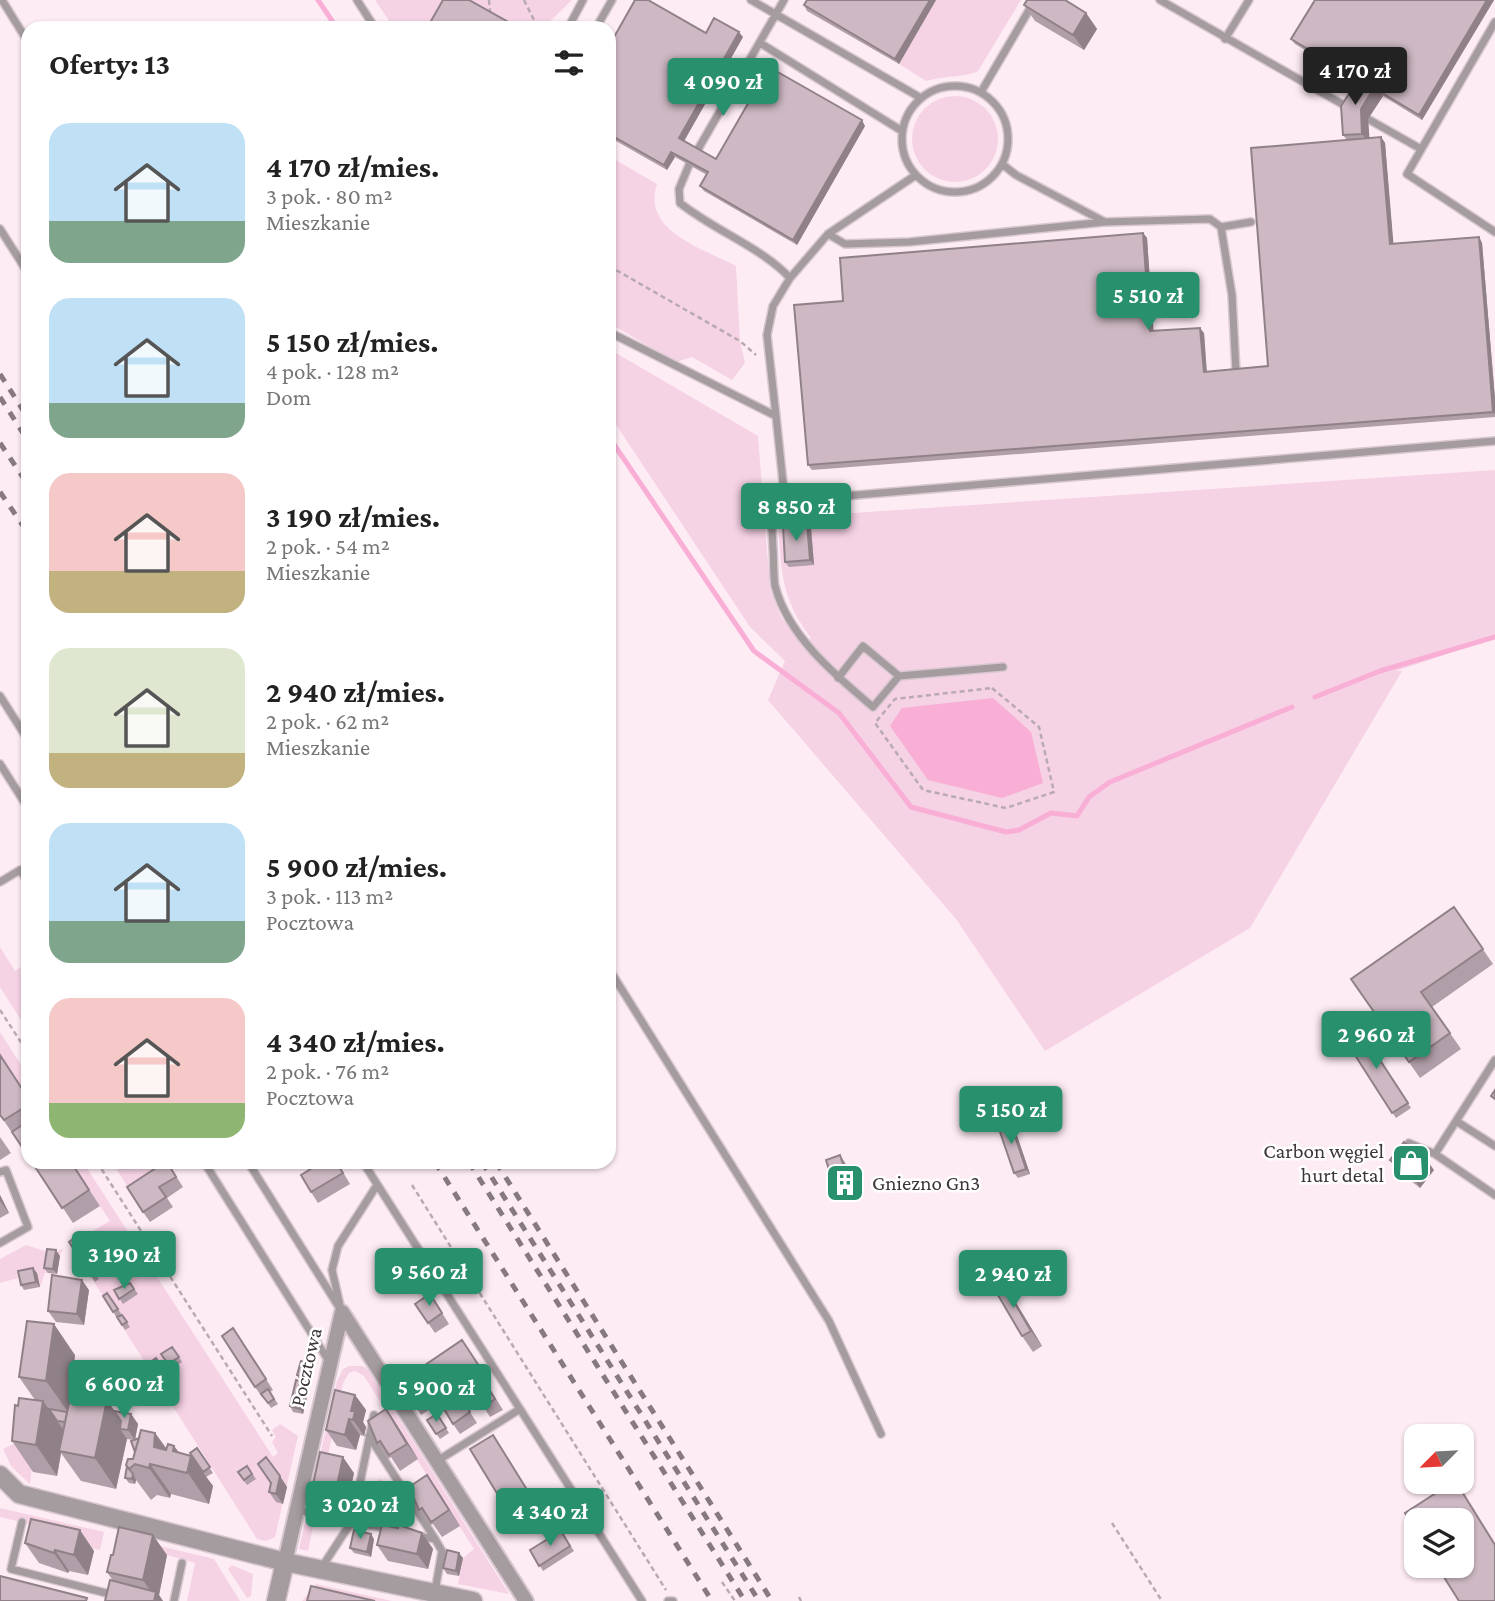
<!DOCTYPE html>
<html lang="pl">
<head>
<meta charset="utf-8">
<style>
  :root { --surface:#fff; --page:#f6f6f6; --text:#222; --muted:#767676; --accent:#28906d }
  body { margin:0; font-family:"Crimson Pro",serif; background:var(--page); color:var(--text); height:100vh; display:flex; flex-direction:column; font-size:26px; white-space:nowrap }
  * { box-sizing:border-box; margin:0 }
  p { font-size:23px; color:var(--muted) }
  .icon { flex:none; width:38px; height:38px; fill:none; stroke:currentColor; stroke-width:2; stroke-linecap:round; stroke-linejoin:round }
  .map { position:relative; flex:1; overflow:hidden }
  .drawer { position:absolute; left:21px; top:21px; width:595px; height:1148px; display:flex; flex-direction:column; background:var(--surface); border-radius:21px; box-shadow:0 2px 5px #0004 }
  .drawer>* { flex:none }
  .needle { width:46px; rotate:246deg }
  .fabs { position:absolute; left:1404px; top:1424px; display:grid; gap:14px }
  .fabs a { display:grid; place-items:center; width:70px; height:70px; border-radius:14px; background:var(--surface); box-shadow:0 2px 5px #0004; font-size:35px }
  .price { position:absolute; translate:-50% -60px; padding:0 16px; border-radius:7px; background:var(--accent); color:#fff; font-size:23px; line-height:46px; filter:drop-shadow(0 2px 4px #0008) }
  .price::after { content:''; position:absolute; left:50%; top:42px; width:21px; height:16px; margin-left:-10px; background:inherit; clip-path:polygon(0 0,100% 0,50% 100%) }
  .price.on { background:#222; color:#fff }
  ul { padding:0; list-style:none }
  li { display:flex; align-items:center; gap:21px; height:175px; padding:0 28px }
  li span { display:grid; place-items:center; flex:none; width:196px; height:140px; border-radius:21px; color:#555 }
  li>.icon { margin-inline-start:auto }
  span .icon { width:84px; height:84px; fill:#fffc; stroke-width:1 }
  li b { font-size:30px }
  h2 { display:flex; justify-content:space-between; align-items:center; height:84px; padding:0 28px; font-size:30px }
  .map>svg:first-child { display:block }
  .green { fill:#f5d2e4 }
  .water { fill:#f9aed6 }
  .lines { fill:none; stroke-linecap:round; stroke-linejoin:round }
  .stream { stroke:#f9aed6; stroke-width:5 }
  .service-casing { stroke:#d8c7d0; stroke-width:10 }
  .minor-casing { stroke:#d8c7d0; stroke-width:18 }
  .tertiary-casing { stroke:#d8c7d0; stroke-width:21 }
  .path { stroke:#b9aab1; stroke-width:2.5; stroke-dasharray:5 3.5; stroke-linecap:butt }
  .service { stroke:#a59ca0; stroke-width:7 }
  .minor { stroke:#a59ca0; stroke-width:14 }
  .tertiary { stroke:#a59ca0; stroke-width:18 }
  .rail { stroke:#867a80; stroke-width:5; stroke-dasharray:9 9; stroke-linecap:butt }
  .wall { fill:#b09ea8 }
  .shaded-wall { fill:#908188 }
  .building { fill:#cdb8c3; stroke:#908188; stroke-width:2 }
  .labels { text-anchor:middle; stroke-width:5; stroke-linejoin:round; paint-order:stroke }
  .poi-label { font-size:21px; fill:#3e353a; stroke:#fff; text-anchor:end }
  .street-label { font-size:21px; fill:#3e353a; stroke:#fff }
</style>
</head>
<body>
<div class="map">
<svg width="1495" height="1601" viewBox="0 0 1495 1601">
  <rect width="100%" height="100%" fill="#feecf5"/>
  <path class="green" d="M375,0h74l-16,28h-39z
    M464,0h108l-29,28h-28z
    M936,0h85l-43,71c-10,6 -36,5 -52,10l-27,-17z
    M912 139a43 43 0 1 1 86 0a43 43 0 1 1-86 0Z
    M609,156l48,28c-16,47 47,65 79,82l4,75 5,22 -13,17 -40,-23 -16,5 -67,-39z
    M609,349l149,87 12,153 11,28 22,28 8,-7c-31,-40 -30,-71 -33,-120l717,-48v168l-99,33h6l-152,257 -205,123 -89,-132 -188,-219 17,-39 -35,-34 -141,-213z
    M0,947l15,24 13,-9v69l-28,-44z
    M0,1032l28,44v21l-28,-43z
    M71,1162h12l190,295 5,-4 -6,-11 4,-5 -4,-7 8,-6 18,12 -23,101 -9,4 -9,-2 -187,-295 40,-23z
    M112,1162h56l6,10 -40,25z
    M26,1245l27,9 11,-6 -16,25 9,1 -12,-1 -5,14 -3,-14 -37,10v-24z
    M349,1366h14l5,4 141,224 -51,-10 5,-26 11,-9 -110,-173 -9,-5 -6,2 -6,10 -35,168 -9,-2 38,-168 6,-12z
    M24,1439l9,17 -3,28 -19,-18 -8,-17z
    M381,1479l12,12 12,21 -4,8 -29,-4 -3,-3c-6,-13 -1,-28 12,-34z
    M0,1508l104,24 -4,18 -57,-14 2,-8 -45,-11z
    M135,1540l79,19 26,42h-53l8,-38 -28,-8z
    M232,1565l21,9 -2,22 -4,2 -19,-29z
    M316,1584l76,17h-90z"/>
  <path class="water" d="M993,698l38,34 12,51 -41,15 -74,-18 -38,-54 12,-18z"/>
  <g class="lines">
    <path class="stream" d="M318,0l19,28
      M609,437l145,214 85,62 72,94 95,25 13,-2 32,-17 26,3 12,-19 21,-15 182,-75
      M1315,697l65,-26 115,-34"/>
    <defs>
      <path id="service" d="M2,0l26,42
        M357,0l18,28
        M751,0l170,98
        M1160,0l189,108
        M1495,22l-88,152 88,58
        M568,28l15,-28
        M596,28l16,-28
        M1225,39l24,-39
        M760,43l142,88
        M738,81l17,11
        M902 139a53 53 0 1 1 106 0a53 53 0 1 1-106 0Z
        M981,92l54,-92
        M1368,119l53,30
        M697,151l87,-151
        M1002,164l14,11 89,47 105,-3 11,8 11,68 4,77
        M689,165l-10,24 1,14c35,28 81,44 110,75
        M1221,227l30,-5
        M0,229l28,44
        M828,234l17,10 64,-2 196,-20
        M609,332l167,84 8,76c-16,23 -12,29 -11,56 1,12 0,26 2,38 13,50 60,89 98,121l26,-31 104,-9
        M776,416l-9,-81 6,-29 17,-28 38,-44 88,-59
        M784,492l25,6 36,-2 650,-55
        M838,678l25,-32 36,30
        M0,696l28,44
        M0,764l28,44
        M0,882l20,-12 8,12
        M609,969l220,352 52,113
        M1456,1121l39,25
        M1409,1143l26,11 60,41
        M1435,1154l60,-94
        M204,1162l126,201
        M248,1162l94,150
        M363,1162l279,439
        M0,1172l6,-2 22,57 -28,16
        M340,1305l-8,-35 6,-24 39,-61
        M369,1436l66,103
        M437,1461l83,-52
        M297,1510l92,19
        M22,1522l-11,47 99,25
        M417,1536l18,3 7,12 -7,40
        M322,1567l30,-46 22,-106
        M174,1601l8,-38
        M668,1601h5"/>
      <path id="minor" d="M342,1312l184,289
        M285,1562l57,-250"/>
      <path id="tertiary" d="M0,1475l19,19 266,68 188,39
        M276,1601l9,-39"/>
    </defs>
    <use href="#service" class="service-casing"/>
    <use href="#minor" class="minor-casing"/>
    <use href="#tertiary" class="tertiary-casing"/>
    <path class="path" d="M489,0l1,12
      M524,0l14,28
      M609,266l131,75 16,14
      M992,688l47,39 15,65 -48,16 -83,-18 -48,-67 20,-24z
      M0,1010l28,43
      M97,1162l175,274
      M412,1185l254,405
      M1112,1523l50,78
      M722,1582l13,19
      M799,1597l2,4"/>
    <use href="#service" class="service"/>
    <use href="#minor" class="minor"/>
    <use href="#tertiary" class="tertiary"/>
    <path class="rail" d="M0,374l28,44
      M0,397l28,44
      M0,443l28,42
      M0,492l28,41
      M435,1162l277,439
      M469,1162l276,439
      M482,1162l277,439
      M496,1162l276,439"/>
  </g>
  <path class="wall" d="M807,0h129l-37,64 -92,-53 -3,-6z
    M1494,0l-72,120 -39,-24 -15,23 1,19 12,-1 4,6 8,101 86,-7 3,6 13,156v18l-683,53 -4,-5 35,-164 300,-68 4,5 6,93 51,2 3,39 61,-6 79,-226 -4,-5 14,-54 -62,-37 -4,-5z
    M1024,5l62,8 11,16 -13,21 -49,-29z
    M706,33l37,4 -59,104 32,18 149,-33 -68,119 -93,-54 -4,-5 7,-11 -32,-18 -8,13 -58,-33v-91z
    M807,523l4,5 3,37 -25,2 -4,-5z
    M1454,907l39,57 -61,43 29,42 -41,29 -69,-99z
    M1359,1028l52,80 -15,10 -52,-80z
    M0,1054l28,43v59l-28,-41z
    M1009,1118l4,6 17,50 -12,4 -4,-5z
    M0,1137l11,16 -11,7z
    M1390,1160l44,10 -14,18 -23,-18z
    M32,1162h39l29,44 -27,17z
    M167,1162l16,25 -16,11 6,9 -23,15 -7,-10z
    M337,1162l13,22 -32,19 -7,-11z
    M847,1166l10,29 -14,5 -8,-11z
    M0,1195l9,18 -9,5z
    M73,1239l10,15 -4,3 -10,-15z
    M60,1256l-3,18 -9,-1 -4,-5z
    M90,1265l9,14 -4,3 -9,-14z
    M37,1273l3,14 -16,3 -3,-5z
    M130,1283l8,11 -15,10 -9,-14z
    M1004,1285l11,16 27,45 -9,6 -11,-16z
    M89,1290l-5,35 -28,-3 -8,-11z
    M107,1293l15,22 -5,3 -14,-22z
    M430,1294l19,30 -14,9 -20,-29z
    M122,1315l8,12 -5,3 -8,-13z
    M233,1328l40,62 -3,2 8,12 -7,4 -8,-12 -1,1 -7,-10z
    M462,1340l23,34 -3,2 21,34 -13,7 -21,-33 -48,31 -21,-33z
    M172,1347l10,15 -11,7 -10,-15z
    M75,1355l-6,44 62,15 7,10 -3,15 20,-6 12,16 7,-3 5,7 12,3 6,-8 16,25 -7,4 7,9 -4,18 -38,-10 -1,4 -13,-3 -6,5 -15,-20 -1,4 -6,-1 -4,-5 10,-26 -2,-12 -6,-1 -11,50 -35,-8 -20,-28 -4,23 -24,-4 -21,-31 6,-35 17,-6 -16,-23z
    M156,1358l9,15 -8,5 -9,-14z
    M314,1369l-3,14 -11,-2 -3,-6z
    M309,1388l-6,26 -10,-2 -3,-6z
    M458,1393l19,30 -17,11 -7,-10z
    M355,1395l11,15 -3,12 3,5 -2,9 -4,-1 -4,15 -19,-4 -11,-16z
    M386,1409l32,50 -18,12 -9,-14 -3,2 -11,-16z
    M437,1414l12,19 -9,6 -13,-19z
    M493,1435l40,64 -23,14 -40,-64z
    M266,1457l21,30 -4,17 -7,-2 -7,-10 2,-9z
    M247,1466l9,13 -9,6 -9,-13z
    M354,1473l-8,37 -23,-5 -11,-16z
    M427,1475l33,51 -18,11 -9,-13 -3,1 -11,-15z
    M561,1531l13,20 -31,20 -13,-21z
    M422,1533l11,16 -5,20 -40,-8 -11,-16z
    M374,1539l-3,18 -17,-4 -4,-5z
    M25,1543l69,8 -6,24 -19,-4 -1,2 -29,-10z
    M167,1555l-8,40 4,6h-58l8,-20 -6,-9z
    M463,1558l-4,18 -12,-2 -4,-6z"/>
  <path class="shaded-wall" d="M930,0h6l-37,64 -4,-5z
    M1487,0h7l-72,120 -3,-5z
    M1086,13l11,16 -13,21 -11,-15z
    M739,32l4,5 -60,106 -4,-5z
    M1375,86l8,10 -15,23 2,25 -8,-10 -1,-25z
    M862,120l3,6 -68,119 -4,-5z
    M1381,137l4,6 9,107 -4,-6z
    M671,152l4,5 -8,13 -3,-5z
    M1143,233l4,5 7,99 -4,-6z
    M1479,237l3,6 13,156v16l-2,-3z
    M1200,328l4,5 3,45 -3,-6z
    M807,523l4,5 3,37 -4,-5z
    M1009,1118l4,6 17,50 -4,-5z
    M840,1155l7,11 10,29 -7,-10z
    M1426,1159l8,11 -14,18 -7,-11z
    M0,1195l9,18 -9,-12z
    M56,1250l4,6 -3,18 -4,-5z
    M33,1268l4,5 3,14 -4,-5z
    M82,1280l7,10 -5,35 -7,-11z
    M1004,1285l11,16 27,45 -11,-15z
    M54,1324l21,31 -7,57 -22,-31z
    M310,1364l4,5 -3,14 -4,-5z
    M306,1383l3,5 -6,26 -3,-5z
    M355,1395l11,15 -3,12 3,5 -2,9 -11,-16 -2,-9z
    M107,1400l21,30 -8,-1 7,10 -11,50 -21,-31z
    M43,1401l22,31 -6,19 2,2 -4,23 -21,-31z
    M386,1409l11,16 21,34 -11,-15z
    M131,1414l7,10 -3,16 -7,-10z
    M349,1419l11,16 -4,15 -11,-15z
    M155,1433l22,31 -23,-17z
    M174,1446l15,20 2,-10 22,30 -4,18 -36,-53z
    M343,1457l11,16 -8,37 -11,-15z
    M150,1464l21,30 -1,4 -21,-30z
    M133,1474l3,6 -1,4 -3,-5z
    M427,1475l11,16 22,35 -11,-16z
    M280,1476l7,11 -4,17 -7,-10z
    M80,1530l14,21 -6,24 -14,-20z
    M422,1533l11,16 -5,20 -11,-15z
    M371,1534l3,5 -3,18 -4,-5z
    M153,1535l14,20 -8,40 4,6h-9l1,-3 -12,-18z
    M55,1550l14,21 -1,2 -14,-20z
    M459,1553l4,5 -4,18 -3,-5z"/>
  <path class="building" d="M443,0h26l50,28h-92z
    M635,0h13l58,33 8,-15 25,14 -60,106 37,21 53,-92 93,53 -69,120 -93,-54 8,-14 -37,-20 -7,13 -55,-31v-88z
    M807,0h123l-35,59 -91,-54z
    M1027,0h38l21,13 -13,22 -49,-30z
    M1315,0h172l-68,115 -40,-24 -4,-5 -15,-9 -1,2 -68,-40z
    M1360,77l15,9 -14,23 1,25 -19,1 -2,-29z
    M1381,137l9,107 89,-7 14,175 -685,53 -14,-160 49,-4 -3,-43 303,-25 7,98 50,-3 4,44 64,-6 -17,-218z
    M807,523l3,37 -25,2 -2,-37z
    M1454,907l29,42 -62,43 29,41 -41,29 -58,-83z
    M1359,1028l49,75 -16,10 -48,-75z
    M0,1055l28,43v7l-24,15 -4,-5z
    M1495,1090v9l-4,-3z
    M1009,1118l17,51 -12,4 -17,-50z
    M28,1121v35l-16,-24z
    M1404,1142l22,17 -13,18 -23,-17z
    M840,1155l10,30 -15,4 -9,-29z
    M32,1162h39l18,28 -27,18z
    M165,1162h2l9,15 -17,10 7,10 -23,15 -16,-25z
    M322,1162h14l7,11 -32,19 -10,-17z
    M73,1239l6,10 -4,2 -6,-9z
    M47,1249l9,1 -3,19 -9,-1z
    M90,1265l5,9 -4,2 -5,-8z
    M33,1268l3,14 -15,3 -3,-14z
    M52,1275l30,5 -5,34 -29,-3z
    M130,1283l4,6 -15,10 -5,-9z
    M1004,1285l27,46 -9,5 -27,-46z
    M107,1293l11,16 -5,3 -10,-16z
    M430,1294l12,19 -14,10 -13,-19z
    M122,1315l5,7 -5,3 -5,-8z
    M27,1321l27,3 -8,57 -27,-4z
    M233,1328l33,51 -11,8 -33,-51z
    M462,1340l19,29 -3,2 -2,-3 -12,8 1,3 -47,30 -18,-27z
    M172,1347l7,10 -11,7 -7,-10z
    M156,1358l6,10 -8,5 -6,-9z
    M301,1361l9,3 -3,14 -10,-3z
    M476,1368l19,31 -12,8 -19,-31z
    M296,1380l10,3 -6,26 -10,-3z
    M268,1389l6,10 -6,4 -7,-9z
    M335,1390l20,5 -4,16h4l-2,9 -4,-1 -4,16 -19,-5z
    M458,1393l12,19 -17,12 -12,-20z
    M71,1394l36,6 -12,58 -36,-7z
    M19,1398l24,3 -7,44 -24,-4 3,-36 3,1z
    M49,1409l18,3 -2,10 -8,-1z
    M386,1409l21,35 -18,11 -9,-14 -3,2 -9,-22z
    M114,1411l17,3 -3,16 -8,-1 1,-8z
    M437,1414l9,14 -10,6 -9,-14z
    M141,1430l14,3 -1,14 12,3 2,-6 6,2 -1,5 18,5 -4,17 -37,-9 -1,4 -14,-4 -6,5 -3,-4 2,-6h5z
    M493,1435l36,58 -23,15 -36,-59z
    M139,1438l-4,14 -4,-11z
    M197,1448l13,19 -7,5 -13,-19z
    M320,1452l23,5 -8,38 -23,-6z
    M266,1457l14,19 -4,18 -7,-2 2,-9 -13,-19z
    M127,1466l6,8 -1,5 -7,-1z
    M247,1466l5,8 -8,6 -6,-8z
    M427,1475l22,35 -18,12 -9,-14 -3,2 -10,-23z
    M1453,1482h3l39,63v56h-36l-22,-35h24v-45h-45v10l-11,-18z
    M31,1519l49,11 -6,25 -19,-5 -1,3 -29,-10z
    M382,1525l16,3 1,-3 23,8 -5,21 -40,-9z
    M119,1527l34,8 -10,45 -36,-8 4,-17h2z
    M354,1530l17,4 -4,18 -17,-4z
    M561,1531l9,15 -31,20 -9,-16z
    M447,1550l12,3 -3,18 -13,-3z
    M0,1576l87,22 -1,3h-86z
    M110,1580l46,12 -2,9h-49z
    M311,1586l64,15h-68z"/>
  <defs>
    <symbol id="shop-square" viewBox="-11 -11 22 22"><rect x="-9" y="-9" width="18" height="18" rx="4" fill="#28906d" stroke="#fff"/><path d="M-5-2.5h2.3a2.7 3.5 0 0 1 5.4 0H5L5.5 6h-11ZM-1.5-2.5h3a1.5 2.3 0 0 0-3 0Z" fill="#fff"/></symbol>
    <symbol id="building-square" viewBox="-11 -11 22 22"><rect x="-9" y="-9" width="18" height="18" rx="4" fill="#28906d" stroke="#fff"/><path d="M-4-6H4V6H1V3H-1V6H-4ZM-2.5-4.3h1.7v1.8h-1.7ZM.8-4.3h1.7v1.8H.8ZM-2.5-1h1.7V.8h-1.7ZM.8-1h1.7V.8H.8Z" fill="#fff"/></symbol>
  </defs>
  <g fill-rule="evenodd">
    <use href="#shop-square" x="1389" y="1141" width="44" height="44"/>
    <use href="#building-square" x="823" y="1161" width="44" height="44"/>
  </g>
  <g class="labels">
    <g class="poi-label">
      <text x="1384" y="1158">Carbon węgiel<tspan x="1384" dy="24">hurt detal</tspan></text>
      <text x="872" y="1190" text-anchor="start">Gniezno Gn3</text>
    </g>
    <g class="street-label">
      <text transform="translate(306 1367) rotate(-77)" y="7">Pocztowa</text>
    </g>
  </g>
</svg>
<div class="fabs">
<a><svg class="needle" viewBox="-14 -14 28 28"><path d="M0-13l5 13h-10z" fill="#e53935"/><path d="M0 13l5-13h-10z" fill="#767676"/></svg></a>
<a><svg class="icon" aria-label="layers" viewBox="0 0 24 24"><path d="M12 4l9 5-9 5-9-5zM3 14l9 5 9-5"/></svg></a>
</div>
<b class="price on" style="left:1355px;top:107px">4 170 zł</b>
<b class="price" style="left:723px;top:118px">4 090 zł</b>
<b class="price" style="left:1148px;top:332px">5 510 zł</b>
<b class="price" style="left:796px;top:543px">8 850 zł</b>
<b class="price" style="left:1376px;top:1071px">2 960 zł</b>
<b class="price" style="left:1011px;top:1146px">5 150 zł</b>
<b class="price" style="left:124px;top:1291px">3 190 zł</b>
<b class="price" style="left:429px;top:1308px">9 560 zł</b>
<b class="price" style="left:1013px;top:1310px">2 940 zł</b>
<b class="price" style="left:124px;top:1420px">6 600 zł</b>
<b class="price" style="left:436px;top:1424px">5 900 zł</b>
<b class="price" style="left:360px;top:1541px">3 020 zł</b>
<b class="price" style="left:550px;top:1548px">4 340 zł</b>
<section class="drawer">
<h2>Oferty: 13<svg class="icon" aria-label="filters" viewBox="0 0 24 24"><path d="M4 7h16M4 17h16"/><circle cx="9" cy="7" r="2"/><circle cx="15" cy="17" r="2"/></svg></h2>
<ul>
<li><span style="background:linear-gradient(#bfe0f5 70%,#7fa58c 0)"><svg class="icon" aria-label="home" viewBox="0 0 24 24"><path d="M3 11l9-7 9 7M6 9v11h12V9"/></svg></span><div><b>4 170 zł/mies.</b><p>3 pok. · 80 m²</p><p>Mieszkanie</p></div></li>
<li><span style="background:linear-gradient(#bfe0f5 75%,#7fa58c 0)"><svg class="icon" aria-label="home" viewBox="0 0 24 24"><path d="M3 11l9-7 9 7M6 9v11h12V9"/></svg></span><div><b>5 150 zł/mies.</b><p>4 pok. · 128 m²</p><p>Dom</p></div></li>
<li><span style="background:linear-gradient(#f6c9c9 70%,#c2b280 0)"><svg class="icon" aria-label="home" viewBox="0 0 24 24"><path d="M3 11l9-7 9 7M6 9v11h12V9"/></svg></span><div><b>3 190 zł/mies.</b><p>2 pok. · 54 m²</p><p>Mieszkanie</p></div></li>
<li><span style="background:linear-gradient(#dfe7d0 75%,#c2b280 0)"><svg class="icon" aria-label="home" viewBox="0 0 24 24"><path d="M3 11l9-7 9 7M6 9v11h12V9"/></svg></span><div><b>2 940 zł/mies.</b><p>2 pok. · 62 m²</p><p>Mieszkanie</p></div></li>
<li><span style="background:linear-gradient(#bfe0f5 70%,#7fa58c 0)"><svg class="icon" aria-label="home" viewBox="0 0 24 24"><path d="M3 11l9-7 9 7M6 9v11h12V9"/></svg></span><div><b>5 900 zł/mies.</b><p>3 pok. · 113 m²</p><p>Pocztowa</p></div></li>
<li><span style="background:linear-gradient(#f6c9c9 75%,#8fb573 0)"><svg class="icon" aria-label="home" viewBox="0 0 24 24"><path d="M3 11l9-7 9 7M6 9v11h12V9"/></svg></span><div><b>4 340 zł/mies.</b><p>2 pok. · 76 m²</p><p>Pocztowa</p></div></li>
</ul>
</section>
</div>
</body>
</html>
